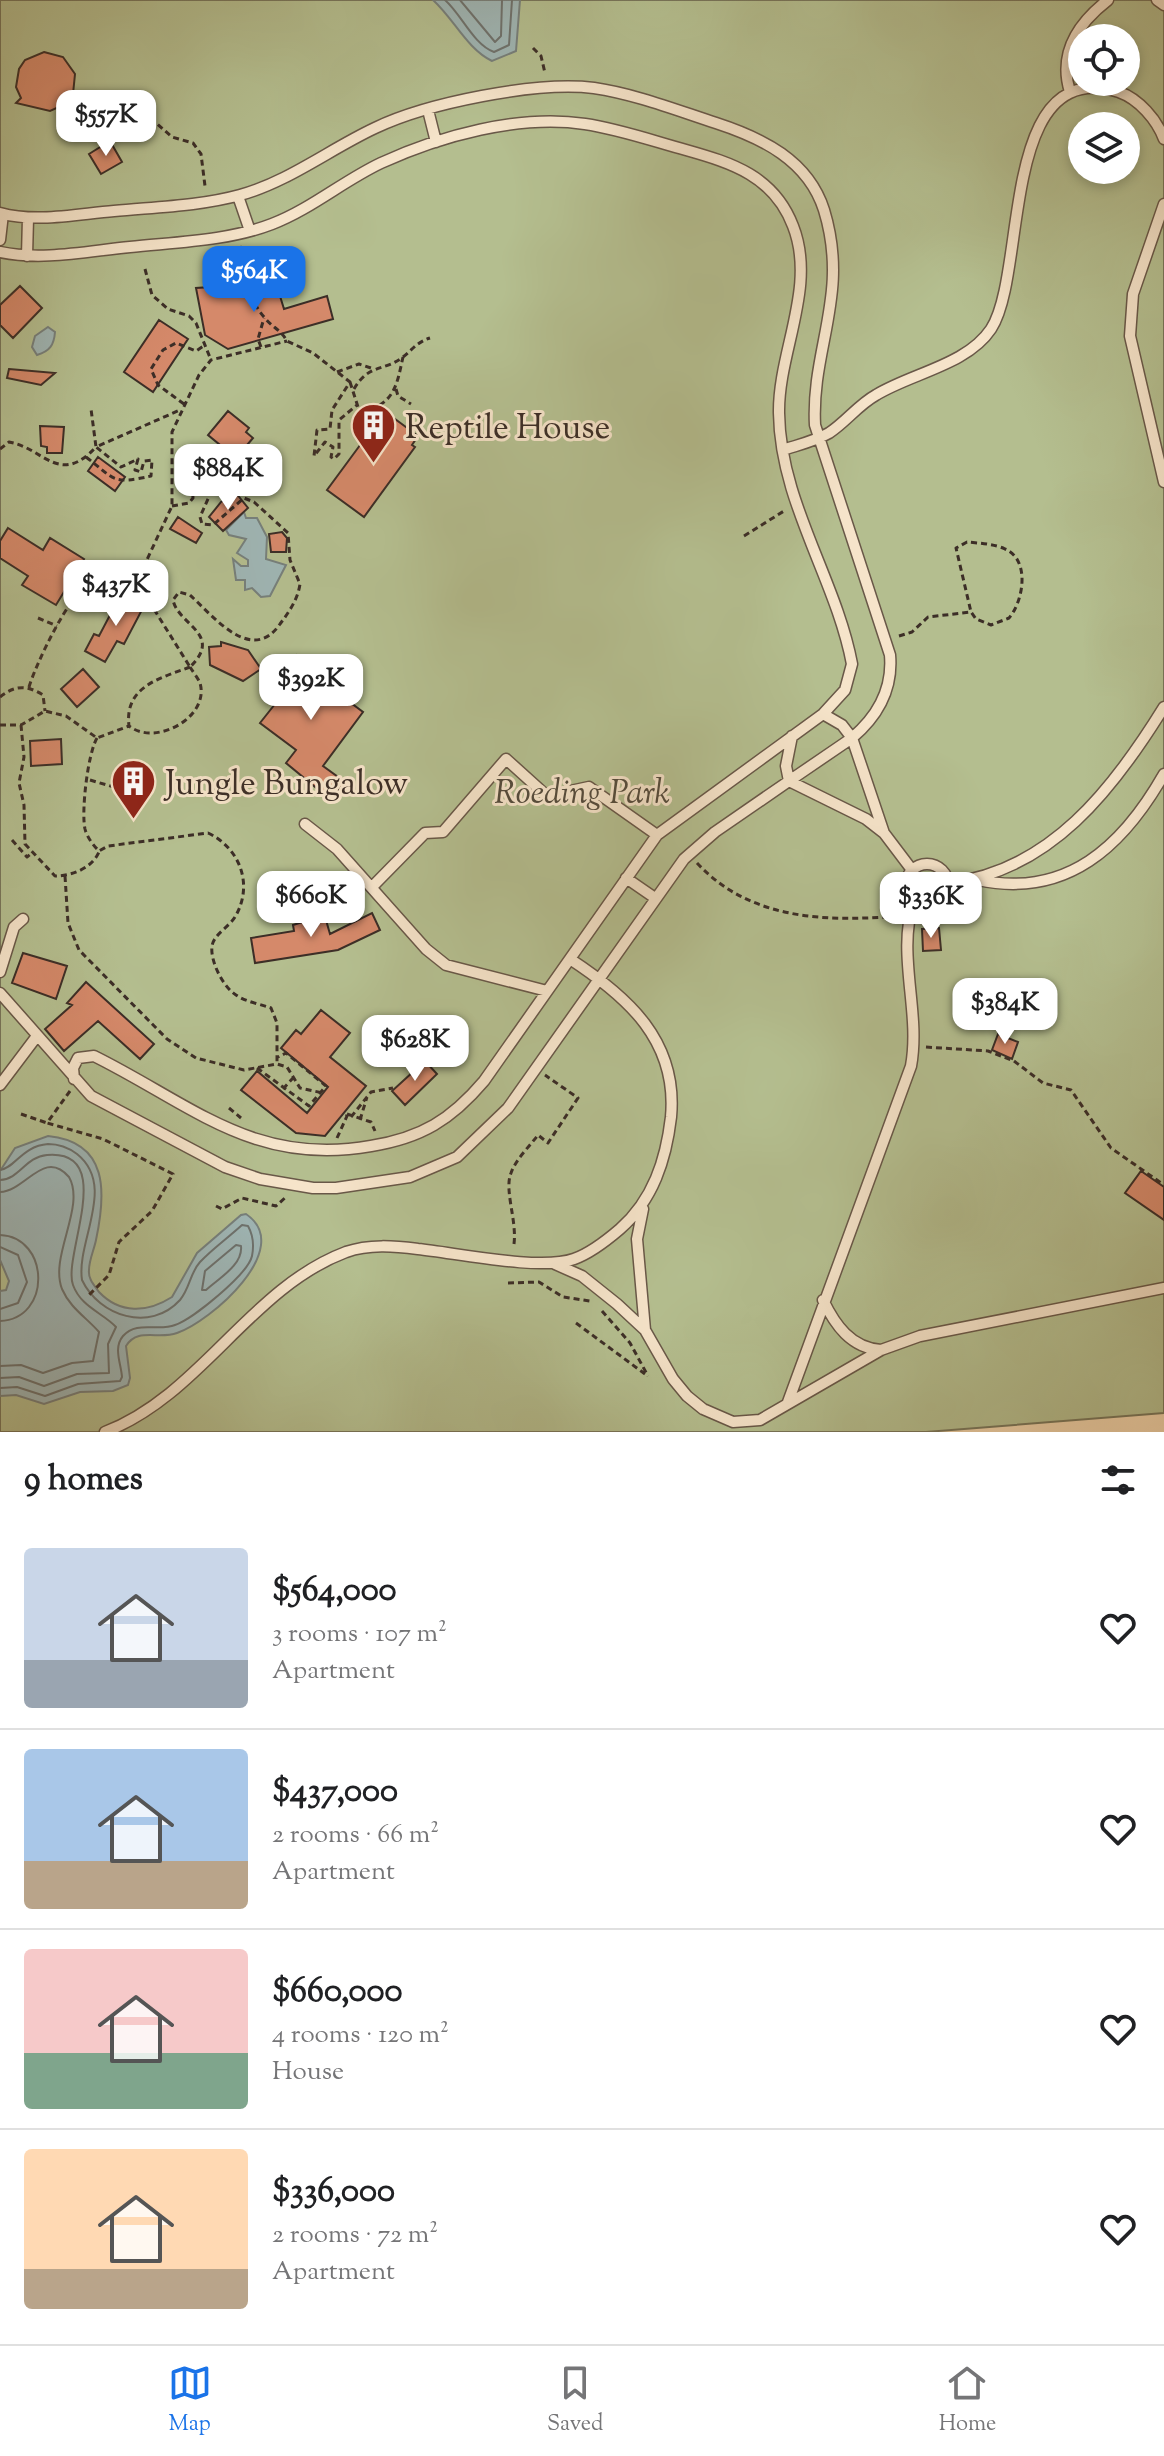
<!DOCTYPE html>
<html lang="en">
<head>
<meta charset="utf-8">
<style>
  :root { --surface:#fff; --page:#f6f6f6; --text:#202124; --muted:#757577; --line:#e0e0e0; --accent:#1a73e8 }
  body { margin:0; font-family:"Sorts Mill Goudy",serif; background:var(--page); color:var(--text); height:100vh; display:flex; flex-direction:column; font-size:30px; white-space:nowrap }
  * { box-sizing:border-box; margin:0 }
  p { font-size:26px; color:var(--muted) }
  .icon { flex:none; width:44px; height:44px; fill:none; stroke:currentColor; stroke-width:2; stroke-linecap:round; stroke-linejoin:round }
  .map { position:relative; height:1432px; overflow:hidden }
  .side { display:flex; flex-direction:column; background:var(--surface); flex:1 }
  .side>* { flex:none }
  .fabs { position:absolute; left:1068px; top:24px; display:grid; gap:16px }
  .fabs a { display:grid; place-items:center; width:72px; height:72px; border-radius:50%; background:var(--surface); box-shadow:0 4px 12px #0003; font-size:40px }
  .price { position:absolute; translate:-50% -68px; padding:0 18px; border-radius:16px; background:#fff; color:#222; font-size:26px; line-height:52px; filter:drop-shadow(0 2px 4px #0008) }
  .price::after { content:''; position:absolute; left:50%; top:48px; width:24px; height:18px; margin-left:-12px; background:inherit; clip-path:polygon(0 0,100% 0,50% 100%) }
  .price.active { background:var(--accent); color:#fff }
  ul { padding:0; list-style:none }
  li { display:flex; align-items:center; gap:24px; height:200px; padding:0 24px }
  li+li { border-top:2px solid var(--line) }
  li span { display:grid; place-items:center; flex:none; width:224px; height:160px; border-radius:8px; color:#555 }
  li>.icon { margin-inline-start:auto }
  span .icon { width:96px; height:96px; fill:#fffc; stroke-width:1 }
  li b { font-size:34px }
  h2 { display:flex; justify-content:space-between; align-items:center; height:96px; padding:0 24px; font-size:34px }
  .tab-bar { display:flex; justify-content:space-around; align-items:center; height:112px; border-top:2px solid var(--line); background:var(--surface); font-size:22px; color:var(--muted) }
  .tab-bar a { display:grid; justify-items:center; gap:4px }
  .tab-bar .active { color:var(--accent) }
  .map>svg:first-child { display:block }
  .green { fill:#b4be8f; stroke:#78765b; stroke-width:2; fill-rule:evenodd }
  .water { fill:#9fb6b5; stroke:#77807c; stroke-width:2 }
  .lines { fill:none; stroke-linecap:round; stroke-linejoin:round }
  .shore { stroke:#6e726e; stroke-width:2 }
  .building { fill:#d5896a; stroke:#3c2e27; stroke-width:2 }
  .service-casing { stroke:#695848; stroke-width:13 }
  .path { stroke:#3c2e27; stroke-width:3; stroke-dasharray:6 4; stroke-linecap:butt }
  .service { stroke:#f6e4ca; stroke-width:10 }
  .labels { text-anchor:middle; stroke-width:6; stroke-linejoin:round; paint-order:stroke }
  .poi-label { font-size:34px; fill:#3c2e27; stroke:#f6e4ca; text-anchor:start }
  .park-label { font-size:34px; font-style:italic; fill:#544b3c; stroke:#f6e4ca }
</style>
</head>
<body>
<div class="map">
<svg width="1164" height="1432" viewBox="0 0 1164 1432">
  <rect width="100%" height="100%" fill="#f1d5ad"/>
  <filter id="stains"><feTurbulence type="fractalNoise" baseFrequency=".0025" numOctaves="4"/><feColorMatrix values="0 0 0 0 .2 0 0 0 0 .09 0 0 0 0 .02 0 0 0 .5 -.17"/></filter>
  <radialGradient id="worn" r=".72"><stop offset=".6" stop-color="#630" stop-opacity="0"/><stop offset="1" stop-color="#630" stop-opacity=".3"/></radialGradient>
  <path class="green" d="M0,0h1164v1413l-238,19h-926zM1082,38h44v44h-44zM1082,126h44v44h-44z"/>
  <path class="water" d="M433,0h87l-4,51 -24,10c-25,-12 -38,-42 -59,-61z
    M48,327l7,5c-1,13 -5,19 -18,23l-5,-8 3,-11z
    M244,512l2,6h11l10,19 -1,22 20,6 -16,31 -9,1 -9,-9 -7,2v-10h-9l-3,-21 8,7h7v-6l-11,-7 9,-14 -17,-4 -3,-5z
    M48,1136c61,6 58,57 48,104 -2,10 -7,20 -7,30 -1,9 5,15 10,22 21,22 48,21 73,5l25,-44 44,-38 5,-1c50,34 -36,108 -69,119 -19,7 -39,-6 -51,13l4,32 -2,7 -15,6 -33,1 -36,12 -28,-9 -16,1v-105l6,-1 3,-9 -9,-21v-89l15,-23z"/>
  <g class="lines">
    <path class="shore" d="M445,0c17,15 28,44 49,52l15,-7 3,-45
      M460,0l35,42 6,-6 1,-36
      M0,1170c15,-2 22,-24 48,-26 10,0 21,4 29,10 40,32 -1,87 5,126 17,36 68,53 98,20 10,-12 10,-27 20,-38 12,-13 29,-25 42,-37l6,1c5,9 6,20 4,30 -4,18 -59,63 -77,69 -17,7 -38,-5 -52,11 -10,12 -2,27 -1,41l-2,4 -42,3 -33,12 -28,-9 -17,1
      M0,1180c20,-1 25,-23 47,-25 71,-6 15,101 26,130 8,22 30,28 43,42l-8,17 1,29 -32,1 -33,12 -25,-9 -19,1
      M0,1192c26,-1 44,-44 69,-15 17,30 -20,79 -7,112 8,19 25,29 37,43l-6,29 -21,2 -29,10 -22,-8 -21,1
      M0,1235c50,2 52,84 0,86
      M236,1245l5,1c2,19 -22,32 -35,44h-4l3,-19z
      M0,1247l18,8 9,27 -9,21 -18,6"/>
  </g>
  <path class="building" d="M44,52l19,5 12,17 -2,20 -5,9 -18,8 -34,-8 5,-5 -5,-11 3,-18 6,-9z
    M110,141l12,21 -21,12 -12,-20z
    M276,283l8,26 43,-13 6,23 -105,30 -23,-14 -9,-47z
    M20,286l22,22 -29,30 -13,-13v-20z
    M159,320l29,19 -35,53 -29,-20z
    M9,369l46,4 -14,12 -34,-7z
    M228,411l21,17 -3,4 7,6 -17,20 -28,-23z
    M391,416l27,20 -6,9 3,2 -51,70 -37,-27 53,-72 6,4z
    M40,426l24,1 -2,26h-15v-6l-6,-1z
    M98,457l27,20 -10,14 -27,-20z
    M236,493l12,15 -25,23 -14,-14 12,-15z
    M178,517l24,16 -6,10 -26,-14z
    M8,528l35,22 7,-12 34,21 -28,46 -34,-20 6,-9 -28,-18v-17z
    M282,532l5,6 -1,14h-15l-2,-18z
    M121,594l23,12 -20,38 -7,-3 -12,21 -20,-11 9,-17 5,2z
    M221,642l27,8 13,19 -18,12 -33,-16 -1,-18 12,-1z
    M297,655l35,24 -5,6 36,27 -40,54 22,16 -14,18 -45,-37 10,-13 -36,-27 19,-24 -9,-7z
    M83,669l16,18 -22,20 -16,-18z
    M61,739l1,25 -31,2 -1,-25z
    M372,913l8,17 -42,20 -83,13 -4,-25 43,-7 -1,-6 22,-7 2,5 9,-3 4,14z
    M939,928l2,22 -18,1 -1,-22z
    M23,953l44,13 -11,33 -44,-16z
    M86,982l68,62 -14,15 -42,-38 -34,30 -19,-22 27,-24 -5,-2z
    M321,1010l29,23 -20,24 36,29 -41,50 -29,-3 -55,-43 16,-19 50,42 21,-26 -47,-39 15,-18 5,4z
    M998,1034l20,8 -6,17 -20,-9z
    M425,1061l12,13 -32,31 -13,-14z
    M1141,1171l23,16v33l-39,-27z"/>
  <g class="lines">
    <defs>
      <path id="service" d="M1157,0l7,5
        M1070,92c-12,-39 7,-68 38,-92
        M428,110l8,32
        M238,196l12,35
        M1164,204l-31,90 -3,42 34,146
        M0,213c36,10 77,1 114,-2 42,-4 86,-5 126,-16 48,-13 90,-46 135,-67 52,-25 161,-47 219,-40 41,6 82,22 122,35 46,15 92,37 108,87 26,85 -13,138 -9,215l75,230c3,34 -12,61 -38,83l32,95
        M0,240l3,-26
        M0,252c42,9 88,-1 130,-5 47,-5 98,-6 142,-23 39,-15 71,-43 109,-61 59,-27 138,-49 204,-39 34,5 68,17 101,26 46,13 88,26 107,76 24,61 -15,126 -14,187 1,89 57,166 73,251l-7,26 -22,24 -166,121 -173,246c-33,39 -63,57 -113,65 -117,21 -180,-42 -277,-90l-16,2 -5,10 1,11
        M27,256l1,-38
        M783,450c15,-5 32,-9 46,-17 17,-11 29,-28 47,-38 36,-22 91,-30 115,-66 37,-56 7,-274 128,-237 20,7 38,28 45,47
        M792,736l-6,30 3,15 63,-43 -10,-13 -19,-11
        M305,824l32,25 89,100 20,16 101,26
        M906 885a21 21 0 1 1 42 0a21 21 0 1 1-42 0Z
        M626,878l29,20
        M978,880c89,19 145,-34 186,-106
        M948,883c102,-11 166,-95 216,-176
        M372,887l53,-54 18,-1 63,-73 41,37 42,-9 68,48
        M0,972l14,-45 9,-8
        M0,993l91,103 134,71 35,12 53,9h23l74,-11 47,-20 51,-49 176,-249 31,-27 74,-51 77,38 18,14 28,37
        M0,1085l37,-49
        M643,1209l-6,30 8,91
        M555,1264l27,12 35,28 28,26 28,49 14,17 16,13 30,13 27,-2 121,-70 39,-14 244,-48
        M823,1300c12,25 28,48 58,50
        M788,1402l123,-336c10,-55 -15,-112 3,-165
        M105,1432c96,-37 145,-144 241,-180 23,-8 48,-6 72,-3 39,4 122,22 156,10 17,-6 32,-18 46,-30 33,-29 46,-69 51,-112 7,-76 -43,-120 -101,-158"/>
    </defs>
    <use href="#service" class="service-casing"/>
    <path class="path" d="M533,48l8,8 4,17
      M128,98l44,39 21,6 8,11 4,32
      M240,246c5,24 7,53 25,72 7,9 16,12 22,23l26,12 37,29 -18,28 -2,19 -13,1 -3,26 11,-14 8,5 -2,10 3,2 5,-5v-34l18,-15
      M145,269l7,26 16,14 21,7 7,7 15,37
      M261,347l-3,-8 6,-21
      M337,372l22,-8 15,5
      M350,382l8,25 7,4c30,-8 32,-27 38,-54
      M354,389c15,-26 30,-17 49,-32 10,-8 14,-15 27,-19
      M396,389l2,7 13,8
      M184,404l-26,-19 -7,-16 12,-19 13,-7 20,8 9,-6
      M0,449l9,-7c35,6 50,45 87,5l-5,-38
      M86,457c29,22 25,28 65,19l1,-16 -8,1 -3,11 -6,-2 3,-11 -17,8 -25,-20 84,-37
      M172,506l17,-3 4,-5 -1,-17 13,-10 10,12 -15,34 2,7 11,1 31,-27 10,4 34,31 2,27 10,24c-2,15 -11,28 -20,40 -28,41 -66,-7 -90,-29l-11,-3 -6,8c5,25 51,34 17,67l-43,-69 -4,-16 1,-16 28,-60v-74l27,-57 12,-15 76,-19
      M744,536l40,-25
      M38,618l19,8
      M899,636l13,-4 16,-15 43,-5 5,7 15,6 18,-7c14,-16 22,-58 -4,-69 -10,-5 -27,-6 -38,-7l-11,6 15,64
      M190,667c3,5 8,11 10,16 10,34 -44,64 -71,43 -5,-40 32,-48 61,-59z
      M29,687c6,-21 41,-95 60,-103 16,-7 39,0 56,6
      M0,697c15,-12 27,-12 43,-2l2,16
      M0,725h21l24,-14 21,5 31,22 32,-12
      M21,725l3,32 -5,26 5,22 1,39 30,32c17,0 37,-8 44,-24
      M97,738c-9,15 -16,73 -12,91 2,8 8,16 14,22l9,-5 100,-13c32,15 46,52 27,84 -6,10 -21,17 -23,29 -2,15 11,41 24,49 10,7 24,9 35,13l6,15v41
      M90,780l27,8
      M12,840l15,17 5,-4
      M697,863c53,57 128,59 201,53
      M65,876l3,47 11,27 88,89 29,19 48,12 33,-6 10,3 13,21 23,5
      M926,1047l62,4 26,10 29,22 28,7 40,58 53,37
      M257,1068l52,38 17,-20 -40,-33 -8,4
      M283,1089l10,-11
      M70,1091l-23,32 56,16 70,35 -21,37 -33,31 -10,33 -20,20
      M229,1108l12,10
      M21,1114l26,9
      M347,1114l24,8 4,9
      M351,1117l20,-25 22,-4
      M360,1120l7,-23
      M337,1138l10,-22 -2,-5
      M216,1206l6,3 20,-11 34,8 11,-10
      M514,1244c3,-24 -10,-54 -3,-71 5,-14 18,-26 27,-38l10,8 30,-45 -33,-23
      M508,1283l31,-1 24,15 27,4
      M602,1311l28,32 18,33
      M576,1323l69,51"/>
    <use href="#service" class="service"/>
  </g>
  <defs>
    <symbol id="building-pin" viewBox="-11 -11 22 30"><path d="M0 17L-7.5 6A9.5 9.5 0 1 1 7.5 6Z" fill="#8f2418" stroke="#f6e4ca"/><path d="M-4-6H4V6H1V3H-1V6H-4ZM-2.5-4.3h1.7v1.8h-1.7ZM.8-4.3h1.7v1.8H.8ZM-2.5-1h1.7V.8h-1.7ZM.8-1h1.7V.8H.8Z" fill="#fff"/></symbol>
  </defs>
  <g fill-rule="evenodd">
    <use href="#building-pin" x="348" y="400" width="51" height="69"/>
    <use href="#building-pin" x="108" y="756" width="51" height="69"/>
  </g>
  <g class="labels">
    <g class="poi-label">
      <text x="405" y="438">Reptile House</text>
      <text x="165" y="794">Jungle Bungalow</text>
    </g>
    <g class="park-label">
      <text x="582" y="803">Roeding Park</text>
    </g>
  </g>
  <rect width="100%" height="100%" filter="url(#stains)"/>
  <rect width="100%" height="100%" fill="url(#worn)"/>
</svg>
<div class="fabs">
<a><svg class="icon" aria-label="locate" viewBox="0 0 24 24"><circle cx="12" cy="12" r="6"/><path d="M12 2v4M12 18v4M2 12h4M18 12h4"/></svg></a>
<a><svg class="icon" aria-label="layers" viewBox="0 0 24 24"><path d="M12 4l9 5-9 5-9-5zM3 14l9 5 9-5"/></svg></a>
</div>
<b class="price" style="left:106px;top:158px">$557K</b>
<b class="price active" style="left:254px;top:314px">$564K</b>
<b class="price" style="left:228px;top:512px">$884K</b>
<b class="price" style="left:116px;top:628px">$437K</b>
<b class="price" style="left:311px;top:722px">$392K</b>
<b class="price" style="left:311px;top:939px">$660K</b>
<b class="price" style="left:931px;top:940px">$336K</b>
<b class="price" style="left:1005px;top:1046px">$384K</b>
<b class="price" style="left:415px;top:1083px">$628K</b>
</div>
<section class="side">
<h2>9 homes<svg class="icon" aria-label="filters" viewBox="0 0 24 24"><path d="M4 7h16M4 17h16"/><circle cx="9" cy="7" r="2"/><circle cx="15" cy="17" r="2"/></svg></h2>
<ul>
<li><span style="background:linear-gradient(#c9d6e8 70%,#9aa5b1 0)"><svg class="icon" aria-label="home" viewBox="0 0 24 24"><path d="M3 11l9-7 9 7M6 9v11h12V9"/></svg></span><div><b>$564,000</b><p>3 rooms · 107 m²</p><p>Apartment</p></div><svg class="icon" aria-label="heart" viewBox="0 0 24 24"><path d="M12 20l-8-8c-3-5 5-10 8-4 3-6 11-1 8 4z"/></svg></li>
<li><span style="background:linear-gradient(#a9c7e8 70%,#b9a48a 0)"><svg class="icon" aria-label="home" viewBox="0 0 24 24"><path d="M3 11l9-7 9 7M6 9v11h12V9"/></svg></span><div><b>$437,000</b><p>2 rooms · 66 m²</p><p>Apartment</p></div><svg class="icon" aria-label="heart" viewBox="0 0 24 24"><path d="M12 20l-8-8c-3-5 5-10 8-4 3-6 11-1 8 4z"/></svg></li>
<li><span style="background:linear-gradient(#f6c9c9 65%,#7fa58c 0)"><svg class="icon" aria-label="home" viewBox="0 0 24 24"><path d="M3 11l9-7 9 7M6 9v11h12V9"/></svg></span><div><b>$660,000</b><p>4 rooms · 120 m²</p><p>House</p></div><svg class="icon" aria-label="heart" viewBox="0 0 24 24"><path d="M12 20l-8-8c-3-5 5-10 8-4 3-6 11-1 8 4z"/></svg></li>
<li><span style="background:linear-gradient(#ffd9b3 75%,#b9a48a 0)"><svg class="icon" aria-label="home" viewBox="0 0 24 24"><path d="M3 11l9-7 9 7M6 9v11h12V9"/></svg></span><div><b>$336,000</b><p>2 rooms · 72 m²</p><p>Apartment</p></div><svg class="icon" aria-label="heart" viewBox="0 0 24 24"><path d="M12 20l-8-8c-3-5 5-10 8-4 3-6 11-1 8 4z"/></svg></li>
</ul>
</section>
<nav class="tab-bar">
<a class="active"><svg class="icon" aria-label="map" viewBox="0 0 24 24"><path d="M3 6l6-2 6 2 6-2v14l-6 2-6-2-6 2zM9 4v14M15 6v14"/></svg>Map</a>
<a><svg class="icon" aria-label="saved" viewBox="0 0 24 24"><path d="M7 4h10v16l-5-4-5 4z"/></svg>Saved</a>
<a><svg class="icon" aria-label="home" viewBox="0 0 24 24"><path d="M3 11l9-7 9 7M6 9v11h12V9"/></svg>Home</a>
</nav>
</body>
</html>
